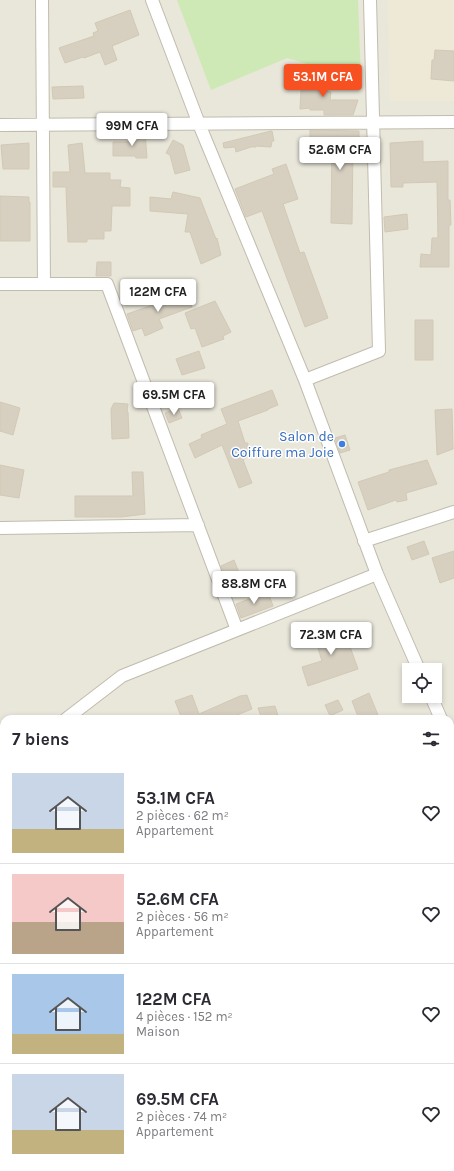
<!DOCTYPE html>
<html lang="fr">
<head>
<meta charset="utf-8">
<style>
  :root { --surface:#fff; --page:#f7f7f7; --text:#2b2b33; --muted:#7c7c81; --line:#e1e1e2; --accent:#f75021 }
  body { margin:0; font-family:Karla,sans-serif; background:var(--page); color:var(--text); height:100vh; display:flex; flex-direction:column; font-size:15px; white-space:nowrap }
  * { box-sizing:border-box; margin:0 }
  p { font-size:13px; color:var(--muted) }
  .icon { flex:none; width:22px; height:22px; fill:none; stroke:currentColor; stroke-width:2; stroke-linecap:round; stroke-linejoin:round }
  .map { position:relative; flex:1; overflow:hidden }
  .drawer { position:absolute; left:0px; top:715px; width:454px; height:456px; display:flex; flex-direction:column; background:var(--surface); border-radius:12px 12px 0 0; box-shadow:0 2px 6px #0003 }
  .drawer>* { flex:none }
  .tools { position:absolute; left:402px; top:663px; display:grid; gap:8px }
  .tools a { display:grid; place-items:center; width:40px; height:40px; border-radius:0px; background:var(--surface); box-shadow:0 2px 6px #0003; font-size:20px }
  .price { position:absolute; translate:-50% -34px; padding:0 9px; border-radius:4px; background:#fff; color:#222; font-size:13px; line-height:26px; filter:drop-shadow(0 1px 2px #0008) }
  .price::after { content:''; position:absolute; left:50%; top:24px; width:12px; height:9px; margin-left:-6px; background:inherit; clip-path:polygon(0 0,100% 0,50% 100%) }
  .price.on { background:var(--accent); color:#fff }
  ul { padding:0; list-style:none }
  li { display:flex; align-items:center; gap:12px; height:100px; padding:0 12px }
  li+li { border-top:1px solid var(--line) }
  li span { display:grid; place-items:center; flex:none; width:112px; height:80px; border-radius:0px; color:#555 }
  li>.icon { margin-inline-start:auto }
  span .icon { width:48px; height:48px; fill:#fffc; stroke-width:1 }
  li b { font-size:17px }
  h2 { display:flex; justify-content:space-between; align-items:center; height:48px; padding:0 12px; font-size:17px }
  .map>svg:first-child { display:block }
  .residential { fill:#e9e6da; fill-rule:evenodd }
  .education { fill:#eee9d6 }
  .green { fill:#cee9b6 }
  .building { fill:#d7d0c1; stroke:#d2c9b4 }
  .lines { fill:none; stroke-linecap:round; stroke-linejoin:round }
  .minor-casing { stroke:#c1bcae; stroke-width:14 }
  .minor { stroke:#fff; stroke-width:12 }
  .shop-dot { fill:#3f7fe0; stroke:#fff; stroke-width:1.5 }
  .labels { text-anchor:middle; stroke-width:3; stroke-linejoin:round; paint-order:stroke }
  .shop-label { font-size:14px; fill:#366cbe; stroke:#fff; text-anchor:end }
</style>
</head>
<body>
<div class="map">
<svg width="454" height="1171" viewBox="0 0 454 1171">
  <rect width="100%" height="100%" fill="#f6f3ec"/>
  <path class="residential" d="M0,0h454v1171h-454zM409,670h26v26h-26zM4,719h446v448h-446z"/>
  <path class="education" d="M388,0h66v101h-65z"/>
  <path class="green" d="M177,0h181l3,80 -74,-22 -76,32z"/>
  <path class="building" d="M130,10l9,25 -27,11 5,14 -12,5 -5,-13 -16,6 -1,-1 -18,6 -6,-15 35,-12 -1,-3 5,-2 -3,-8z
    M435,50l19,1v30l-23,-2 1,-19h2z
    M302,73l20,1v17l9,1 -1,8h28l-5,15h-29v-5h-14v-2l-10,1z
    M83,86l1,12 -31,1 -1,-12z
    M310,130l49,1v14h-6l-1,79 -21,-1 1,-79 -22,-1z
    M271,131h1l2,10h-2l-1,6 -15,-1v1h-5l-15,5 -1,-5 -11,1 -1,-5z
    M135,132h10l2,26h-11l-1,-2h-22v-14h22z
    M173,140l10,5 7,25 -15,4 -5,-19 -4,-2z
    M423,141v21l25,-1v39h2l1,25h-2v42h-29l1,-13 10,1 1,-17h6l-1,-56 -34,1v4h-12l-1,-44z
    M29,143v26h-26l-2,-24z
    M82,143l3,30h25v7h11l-1,7 10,1v18h-18l-1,25h-7v8h-17v3h-19l-2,-55h-13v-15h17l-2,-27z
    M286,164l12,35 -15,5 17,49 4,-1 24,66 -23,9 -43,-116 -16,6 -11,-28 39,-15 -2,-5z
    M173,192l27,6 16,41 1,-1 4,17 -20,9 -11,-32h-5l3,-18 -38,-3v-14l21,2z
    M0,196l29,1v5h1v39h-30z
    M407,214l1,15 -23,3 -1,-15z
    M97,262h14v14h-15z
    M185,290l7,17 -33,12 4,9 -18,8 -3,-8 -9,3 -6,-17 23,-8v-2z
    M215,301l16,31 -8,4 1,3 -22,8 -7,-19 -4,1 -6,-16z
    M415,320h18v40h-18z
    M199,351l6,17 -23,7 -6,-16z
    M272,390l6,15 -10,4v1l-30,11 7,22h3l-1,7 3,5 -7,5 9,23 -13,5 -17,-43 -27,13 -6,-14 13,-6 -1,-3 26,-11 -6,-15z
    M0,402l20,6 -7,27 -13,-4z
    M114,403l14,1 -1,8h1l1,26 -17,1 -1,-30z
    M178,408l4,10 -13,5 -4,-10z
    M452,409l1,40 -16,6 -2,-45z
    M345,435l5,15 -10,3 -5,-15z
    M427,460l10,24 -31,9 1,7 -10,2 -1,-2 -28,10 -10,-28 31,-10v-2z
    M0,465l24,5 -5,28 -19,-3z
    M132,472h11l2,42 -24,3h-46v-21h58z
    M424,541l5,13 -17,6 -5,-13z
    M454,551v27l-14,5 -8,-25z
    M234,560l7,18 -13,6 -7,-18z
    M268,592l5,14 -32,12 -5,-14z
    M337,624l3,7 4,-1 14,39 -50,17 -6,-19 20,-6 -9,-29z
    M369,693l9,22 -9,4h-10l-7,-18z
    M192,695l7,19 41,-18 7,-1 5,14 -25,10h-45l-7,-18z
    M338,700l5,10 -13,6 -5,-11z
    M275,706l4,13h-17l-4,-11z"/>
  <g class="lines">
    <defs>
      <path id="minor" d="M42,0l2,284
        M152,0l47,124 106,256 72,194 42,96
        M0,125l454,-3
        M0,284h107l130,346
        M305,380l74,-29 -9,-351
        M0,528l198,-3
        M364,541l90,-29
        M431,696l10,23
        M66,719l56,-43 255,-102
        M450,738l4,9
        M0,763l4,-2
        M0,851l4,-3
        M450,903h4
        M0,984l4,-1
        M450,1014l4,3
        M0,1136l4,1
        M450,1144l4,-1
        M37,1167l1,4
        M163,1167l1,4
        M371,1171l12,-4"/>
    </defs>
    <use href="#minor" class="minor-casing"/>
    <use href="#minor" class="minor"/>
  </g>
  <circle class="shop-dot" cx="342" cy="444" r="4"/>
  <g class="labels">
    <g class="shop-label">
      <text x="334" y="441">Salon de<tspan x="334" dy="16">Coiffure ma Joie</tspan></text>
    </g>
  </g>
</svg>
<div class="tools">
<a><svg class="icon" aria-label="locate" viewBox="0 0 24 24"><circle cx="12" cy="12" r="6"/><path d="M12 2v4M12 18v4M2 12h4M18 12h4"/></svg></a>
</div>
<b class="price on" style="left:323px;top:98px">53.1M CFA</b>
<b class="price" style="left:132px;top:147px">99M CFA</b>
<b class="price" style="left:340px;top:171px">52.6M CFA</b>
<b class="price" style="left:158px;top:313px">122M CFA</b>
<b class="price" style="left:174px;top:416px">69.5M CFA</b>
<b class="price" style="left:254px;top:605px">88.8M CFA</b>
<b class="price" style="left:331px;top:656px">72.3M CFA</b>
<section class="drawer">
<h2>7 biens<svg class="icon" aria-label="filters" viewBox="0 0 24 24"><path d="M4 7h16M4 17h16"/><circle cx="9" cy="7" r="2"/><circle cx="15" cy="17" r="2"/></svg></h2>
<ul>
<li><span style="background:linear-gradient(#c9d6e8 70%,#c2b280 0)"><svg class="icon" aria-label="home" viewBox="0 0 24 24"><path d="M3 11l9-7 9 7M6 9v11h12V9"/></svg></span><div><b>53.1M CFA</b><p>2 pièces · 62 m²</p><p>Appartement</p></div><svg class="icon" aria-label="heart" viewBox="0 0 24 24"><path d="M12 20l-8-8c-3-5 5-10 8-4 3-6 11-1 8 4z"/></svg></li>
<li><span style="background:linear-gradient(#f6c9c9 60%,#b9a48a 0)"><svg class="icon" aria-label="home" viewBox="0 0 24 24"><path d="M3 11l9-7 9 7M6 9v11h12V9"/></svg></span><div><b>52.6M CFA</b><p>2 pièces · 56 m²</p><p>Appartement</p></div><svg class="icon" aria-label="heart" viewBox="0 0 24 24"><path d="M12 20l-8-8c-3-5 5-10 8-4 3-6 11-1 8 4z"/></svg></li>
<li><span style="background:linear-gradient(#a9c7e8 75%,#c2b280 0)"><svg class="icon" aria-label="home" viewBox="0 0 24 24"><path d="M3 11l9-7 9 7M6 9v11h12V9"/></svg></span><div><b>122M CFA</b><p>4 pièces · 152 m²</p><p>Maison</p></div><svg class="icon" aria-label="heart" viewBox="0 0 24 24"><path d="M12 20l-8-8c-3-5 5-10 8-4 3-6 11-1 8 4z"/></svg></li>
<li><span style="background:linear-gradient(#c9d6e8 70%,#c2b280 0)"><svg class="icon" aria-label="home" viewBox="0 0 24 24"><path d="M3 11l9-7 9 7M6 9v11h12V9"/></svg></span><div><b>69.5M CFA</b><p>2 pièces · 74 m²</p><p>Appartement</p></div><svg class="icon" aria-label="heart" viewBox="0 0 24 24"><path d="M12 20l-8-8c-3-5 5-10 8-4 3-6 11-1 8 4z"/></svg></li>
</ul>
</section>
</div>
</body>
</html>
